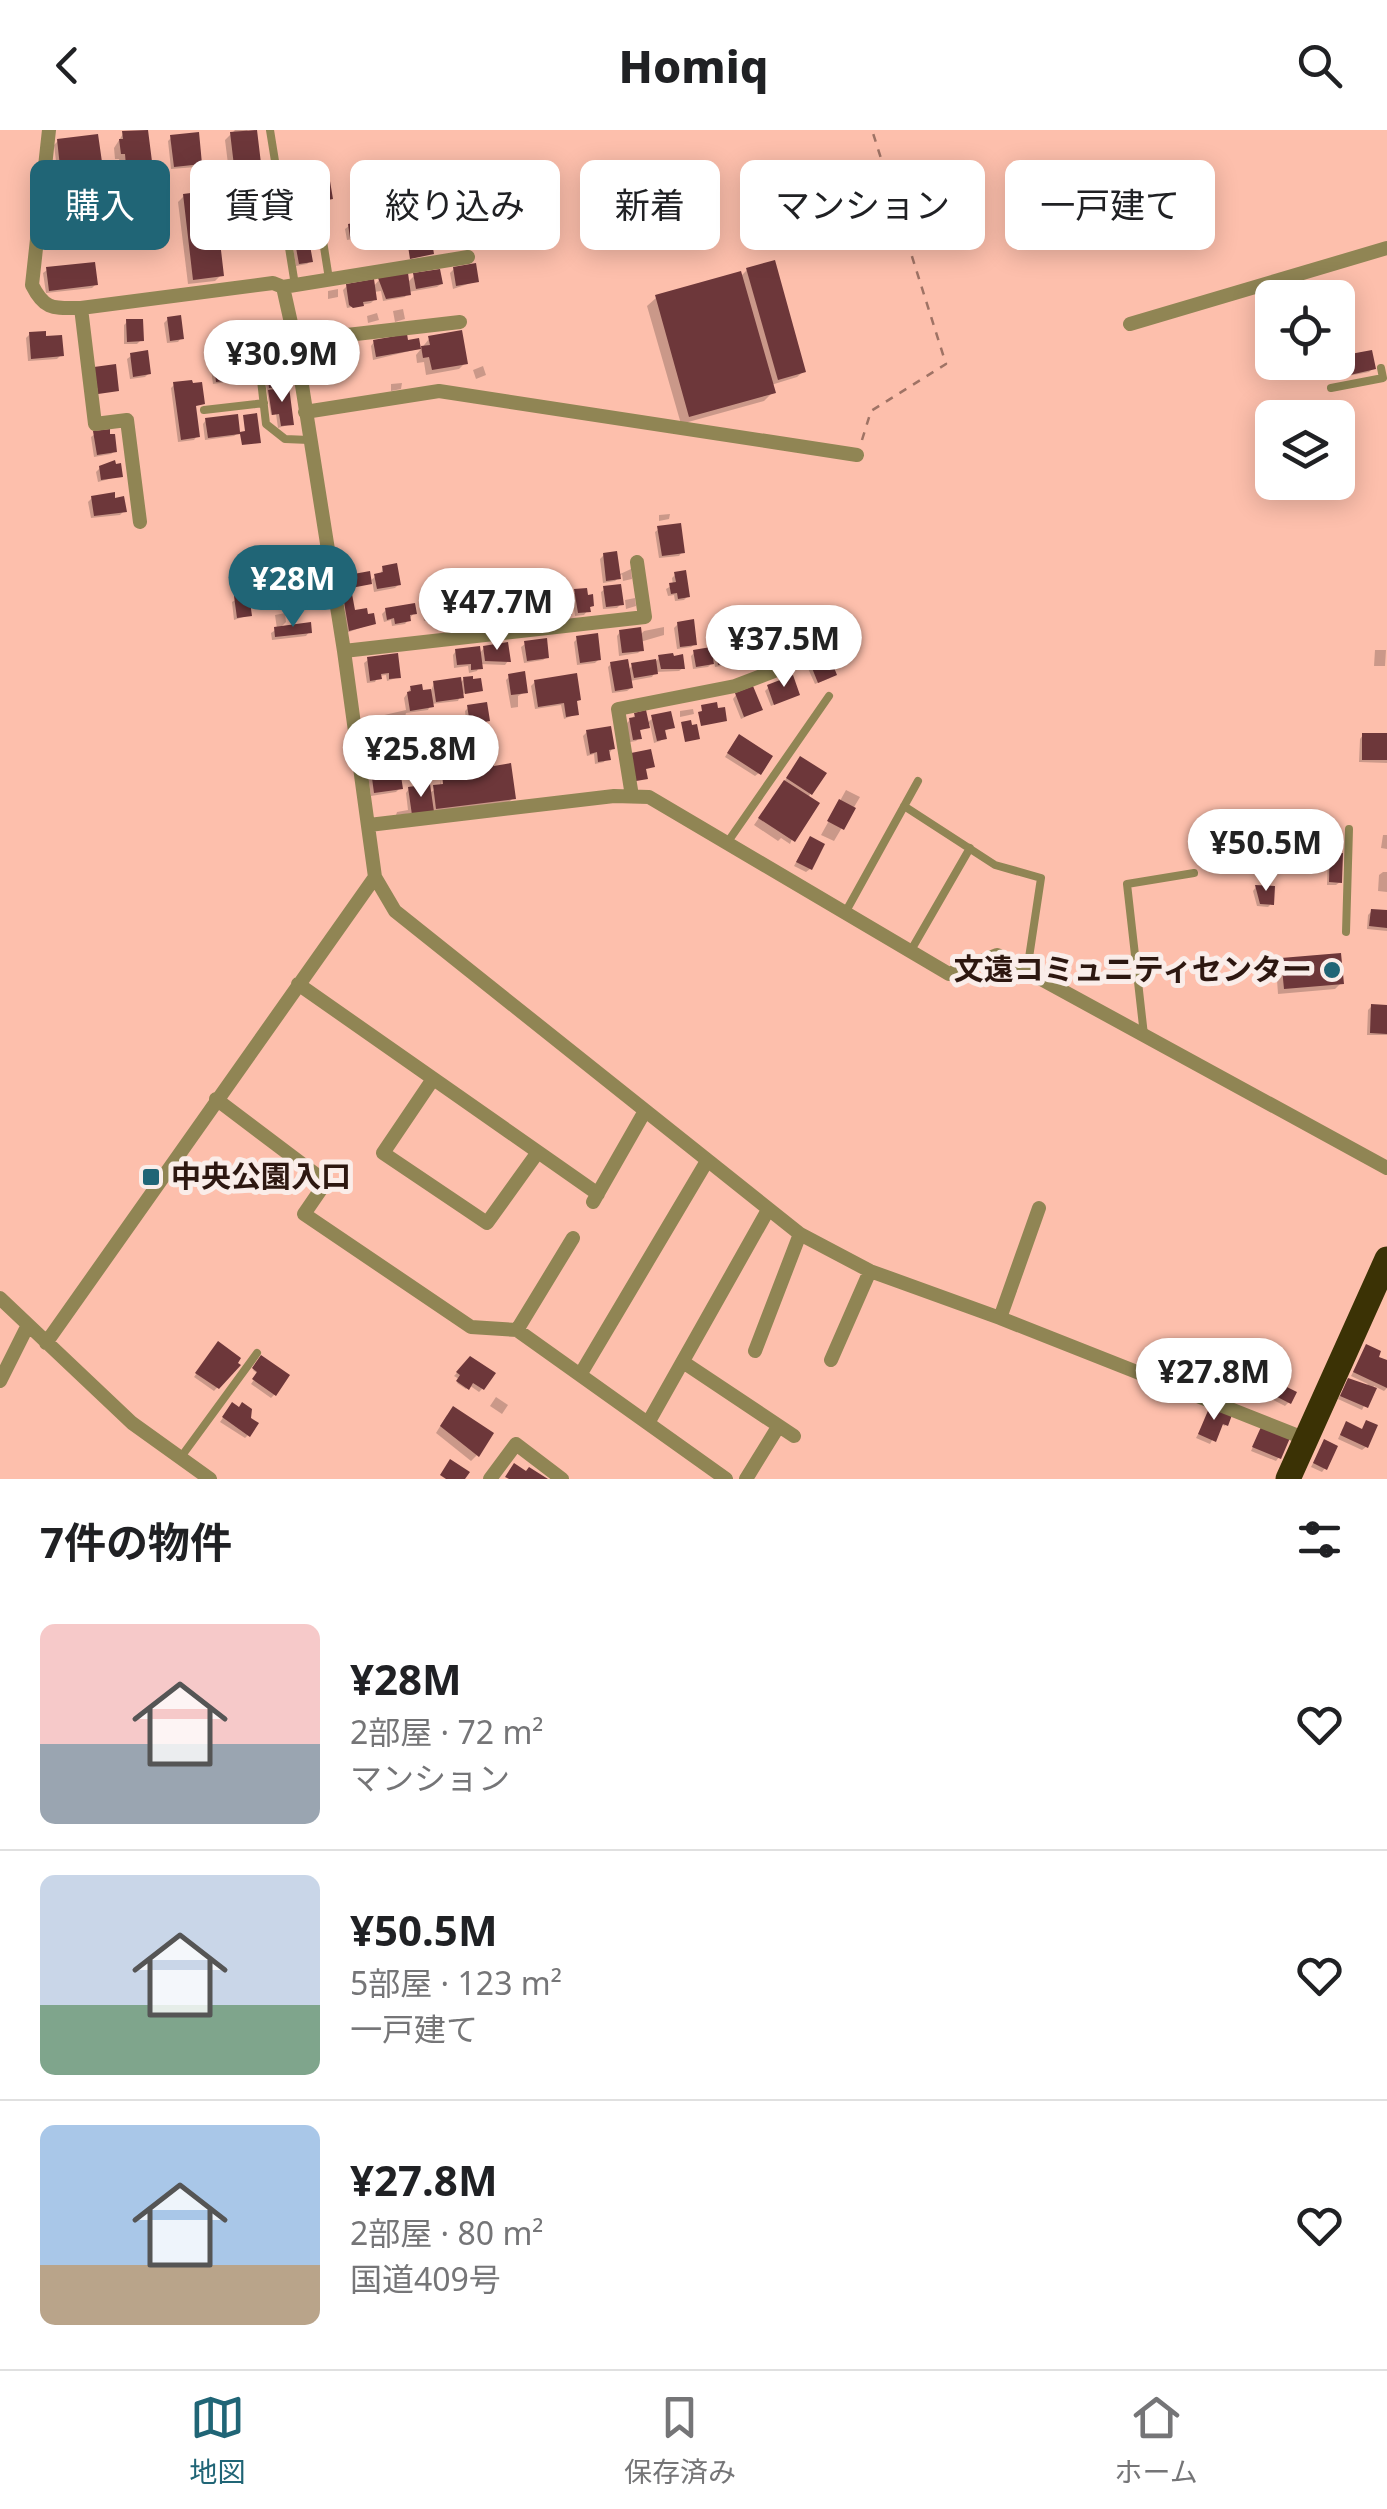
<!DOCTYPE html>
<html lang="ja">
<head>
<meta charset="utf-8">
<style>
  :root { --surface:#fff; --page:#f6f6f6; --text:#202124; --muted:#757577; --line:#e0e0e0; --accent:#206576 }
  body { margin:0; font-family:"Noto Sans","Noto Sans JP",sans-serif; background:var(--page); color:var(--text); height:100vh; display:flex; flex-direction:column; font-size:38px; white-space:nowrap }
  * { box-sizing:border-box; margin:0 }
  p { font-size:32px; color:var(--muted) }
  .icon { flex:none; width:55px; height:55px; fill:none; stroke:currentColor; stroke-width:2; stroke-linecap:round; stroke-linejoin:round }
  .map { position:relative; height:1349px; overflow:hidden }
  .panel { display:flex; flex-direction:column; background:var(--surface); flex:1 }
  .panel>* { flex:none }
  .banner { position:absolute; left:30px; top:30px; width:1328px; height:90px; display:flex; gap:20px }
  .buttons { position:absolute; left:1255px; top:150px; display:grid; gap:20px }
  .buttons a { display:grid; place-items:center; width:100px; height:100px; border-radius:15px; background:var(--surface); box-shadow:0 5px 25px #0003; font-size:50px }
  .price { position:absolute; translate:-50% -85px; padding:0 22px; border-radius:35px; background:#fff; color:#222; font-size:32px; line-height:65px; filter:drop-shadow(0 2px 5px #0008) }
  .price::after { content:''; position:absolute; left:50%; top:60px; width:30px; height:22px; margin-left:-15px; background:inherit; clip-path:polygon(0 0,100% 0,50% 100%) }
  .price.current { background:var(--accent); color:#fff }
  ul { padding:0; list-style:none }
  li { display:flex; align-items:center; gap:30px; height:250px; padding:0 40px }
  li+li { border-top:2px solid var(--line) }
  li span { display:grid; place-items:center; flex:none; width:280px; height:200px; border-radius:15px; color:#555 }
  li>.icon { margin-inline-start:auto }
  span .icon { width:120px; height:120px; fill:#fffc; stroke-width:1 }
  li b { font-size:42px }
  h2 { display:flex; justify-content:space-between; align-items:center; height:120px; padding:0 40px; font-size:42px }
  .pill { padding:0 35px; border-radius:15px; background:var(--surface); box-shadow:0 5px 25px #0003; font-size:35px; line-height:90px }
  .pill.current { background:var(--accent); color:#fff }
  header { display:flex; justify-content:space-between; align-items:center; height:130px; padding:0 40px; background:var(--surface); font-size:45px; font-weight:800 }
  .dock { display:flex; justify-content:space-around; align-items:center; height:140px; border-top:2px solid var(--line); background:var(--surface); font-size:28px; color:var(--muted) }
  .dock a { display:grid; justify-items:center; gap:5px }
  .dock .current { color:var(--accent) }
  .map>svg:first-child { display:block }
  .shadow { fill:#0003 }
  .building { fill:#6d373a }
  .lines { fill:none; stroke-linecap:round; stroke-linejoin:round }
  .path { stroke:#9f7365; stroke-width:2.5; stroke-dasharray:8 8; stroke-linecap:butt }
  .lane { stroke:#908554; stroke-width:8 }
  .street { stroke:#908554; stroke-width:14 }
  .highway { stroke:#3b3205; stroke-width:25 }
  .poi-dot { fill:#206576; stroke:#faede9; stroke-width:4 }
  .labels { text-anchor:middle; stroke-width:10; stroke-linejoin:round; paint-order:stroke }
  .poi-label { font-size:30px; font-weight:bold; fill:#2d1710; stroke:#faede9; text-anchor:end }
</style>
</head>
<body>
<header><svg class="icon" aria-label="back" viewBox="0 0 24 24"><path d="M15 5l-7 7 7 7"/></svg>Homiq<svg class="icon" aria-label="search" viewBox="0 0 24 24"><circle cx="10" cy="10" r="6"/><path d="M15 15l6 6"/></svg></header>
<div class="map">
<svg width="1387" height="1349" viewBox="0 0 1387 1349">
  <rect width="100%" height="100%" fill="#fdbfac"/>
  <path class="shadow" d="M227,0h21l-2,2 15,47 -6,6 -24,3 -6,-48 10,-10z
    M123,4l29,50 -6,6 -23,2 -5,-18 3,-3 -2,-12h-4l-1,-11z
    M171,8l29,25 -4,4 -25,2 -3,-28z
    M58,11l41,20 -4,3 -38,5 -3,-24z
    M375,37l23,20 -3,3 -19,4 -4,-24z
    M286,55l44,13 -3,4 -41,7 -3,-20z
    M239,63l32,46 -6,6 -24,4 -8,-50z
    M184,66l37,79 -6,6 -27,3 -10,-82z
    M113,75l49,15 -7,6 -46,5 -2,-20z
    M48,78l48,16 -6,6 -46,5 -2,-21z
    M420,81l23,20 -26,7 -1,-8 -6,5 -16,3 -1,-5 -12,1 1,7 -3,4 -12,2 -2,-10 -18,3 -2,-11 4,-3 31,1 6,-6 26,-1z
    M291,87l19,44 -3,3 -11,2 -5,-29z
    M454,139l23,12 -24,8 -3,-16z
    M47,140l48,15 -3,3 -46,5 -3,-20z
    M747,140l57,101 -7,6 -26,8 2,7 -9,9 -83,23 -34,-118 9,-8 84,-21z
    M414,146l27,8 -4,3 -29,5 -3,5 -22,4 -2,-10 -7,1 1,7 -4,4 -24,5 -4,-18 4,-4 26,1 6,-7 28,3z
    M338,159v8l-10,2v-8z
    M403,179l2,10 -10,3 -2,-11z
    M377,183l2,7 -11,3 -1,-7z
    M168,189l13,19 -3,4 -11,1 -3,-20z
    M127,192l14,18 -4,4h-13v-19z
    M30,204l31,21 -4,4 -29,2 -2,-23z
    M429,209l36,24 -6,6 -33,6 -2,-13 -7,1 -1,-8z
    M374,212h32l12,7 -45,11 -2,-14z
    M131,226l18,17 -4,4 -15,2 -3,-20z
    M280,227l11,67 -13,4 -2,-14 -5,1 -9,-53z
    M1347,228l26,10 -4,4 -32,6 -2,-10 9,-3z
    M214,229l37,17 -3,3 -35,5 -3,-22z
    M483,236l3,9 -10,4 -3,-9z
    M402,253l-1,6 -10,2v-7z
    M174,255l23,51 -3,4 -16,2 -7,-54z
    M206,290l32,13 -4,3 -29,4 -2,-16z
    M95,304l20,17 -4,3 -17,3 -3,-20z
    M100,338l20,8 -22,6 -2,-10z
    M92,368l32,13 -4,4 -29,3 -3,-16z
    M670,384l-1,5 -10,2v-6z
    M659,399l23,23 -3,4 -20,2 -4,-26z
    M604,425l14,20 13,-6 1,10 -9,2 -1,-7 -7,7 -12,2 -3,-24z
    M275,438l41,7 -15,23 -29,1 -3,-25z
    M383,438l16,16 -4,4 -21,4 -2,-12 -4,4 -18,3v-10l19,5 7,-6 4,-1z
    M239,441l27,17 -19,5 2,22 -15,5 -2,-18 7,-4 -3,-24z
    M676,444l12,22 -4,4 -9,1 -1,-6 -6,1 -2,-7 7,-4 -1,-7z
    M605,459l16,15 -4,4 -14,1 -2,-17z
    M576,462l16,13 -8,10 -9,1 -3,-21z
    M520,464l23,12 -26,3 -3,6 -22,3 -1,-8 -15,11 -13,-1 -3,-16 4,-3 23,2 6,-5 22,1z
    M555,464l14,20 -3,3 -12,2 -1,-4h-4l-1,-10z
    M344,468l9,15 21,10 -28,10z
    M635,468l1,8 -10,3 -1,-9z
    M425,474l24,10 -25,7 -2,-13z
    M386,480l28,3 -9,11 -13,2 -1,-6 -7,2 -2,-8z
    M285,483l1,9 -6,6 29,4 -3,4 -34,4 -1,-7 6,-4 -2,-14z
    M678,494l17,20 -4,3 -14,2 -3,-21z
    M664,497v8l-24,7 1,8 -3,3 -19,3 -2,-20 3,-4 19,4 5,-5z
    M788,504l25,12 -24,9 -5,-17z
    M577,509l22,20 -4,4 -18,2 -3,-23z
    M753,511l26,12 -27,8 -3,-16z
    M525,514l22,13 -4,3 -19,3 -3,-16z
    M484,518l24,13 -3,4 -25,-1 -3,7 -8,2 -1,-7 -14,2 -1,-13 3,-4 23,3z
    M716,519l26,11 -3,3 -24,4 -1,-6 -6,6 -15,2 -2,-13 3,-3 16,2z
    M1375,520h11l-1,16h-11z
    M660,527l23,11 -4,3 -24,1 -3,5 -22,4 1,7 -4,3 -15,2 -4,-26 3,-3 17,6 5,-5 22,-3z
    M368,530l31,17 -12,4 -1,-6 -8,1 -3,6 -8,1 -3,-20z
    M809,530l21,18 -15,6 -9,-20z
    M510,546l15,16 -7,4v11l-7,1 -5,-28z
    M464,549l16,12 -19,3 -3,7 -27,3 -3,6 -22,3 -1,4 -26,3 1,-4 26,-6 -2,-12 7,-10 10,5 10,-2 3,-8 25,1z
    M535,552l39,21 2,11 -12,5 -3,-14 -26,4 -4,-23z
    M769,557l28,7 -26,12 -6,-15z
    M736,565l24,15 -19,9 -8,-20z
    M468,578l19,13 -5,4 9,40 22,33 -6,6 -111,11 1,-3 11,-2 -2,-17 3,-4 20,4 11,-6v-9l2,19 19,-24 -5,-41 11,-5 -2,-16z
    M693,579l1,5 -14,3v-6z
    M635,585l11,9 7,-6 19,9 -9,5 1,6 -4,3 -6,2 -4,-19 -12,8 1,6 -3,3 -6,1 -4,-18z
    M587,602l25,17 -8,13 -9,2 -1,-10 -7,2 -4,-20z
    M1363,605h24v28l-28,-1 1,-23z
    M735,611l24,32 -4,3 -30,-19z
    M797,633l13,31 -20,50 -9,-6 -3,3 -24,-16z
    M371,635l29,23 -4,4 -25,4 -4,-27z
    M846,660l14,7 -26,44 -13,-6z
    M1276,699l36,24 -8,6 -6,11h-10l-1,-10h-17v-25z
    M1383,705h4v14l-6,-1z
    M807,712l3,27 -4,3 -12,-6z
    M1331,714l9,38 -4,3h-9l1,-37z
    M1383,742h4v20l-9,-1 1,-16z
    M1256,757l15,17 -3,3 -11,-1 -4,-15z
    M1372,781l15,1v19l-20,-2 1,-14z
    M1283,830l58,23 -6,6 -57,5 -2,-28z
    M1372,876l15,1v28h-20l1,-25z
    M1366,1217l9,11 12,5v25l-3,3 -10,-5 -12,24 -24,-11 10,-18 16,7 4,-4 -17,-8z
    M215,1218l22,18 -23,25 -20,-14z
    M261,1228l14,36 -4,4 -20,-14 7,-10 -5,-4z
    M470,1229l12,30 -3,3 -10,-7 -3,4 -9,-6 2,-4 -5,-3z
    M1241,1242l48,30 -4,4 -48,-25z
    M496,1267l12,8 -6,9 -12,-8z
    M229,1279l19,26 -3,3 -25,-16z
    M447,1285l30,40 -6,6 -35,-28z
    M1229,1287l-4,9 -4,-2 -11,20 -14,-6 9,-17z
    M1343,1298l18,3 5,16 -4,3 -24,-11z
    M1261,1300l18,27 -3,4 -25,-10z
    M1324,1312l1,26 -3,4 -11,-5z"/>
  <path class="building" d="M148,0l7,55 -26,3 -6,-22h3l-1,-12h-4l-2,-15h4l-1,-8z
    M257,0l6,50 -27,3 -6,-51z
    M199,2l3,32 -28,3 -4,-32z
    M98,4l4,28 -42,5 -3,-28z
    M396,30l5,28 -22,4 -5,-28z
    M329,45l4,24 -44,8 -4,-24z
    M265,56l9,54 -27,4 -9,-54z
    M214,60l10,86 -31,4 -10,-86z
    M161,67l3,24 -50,5 -2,-24z
    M96,70l3,25 -49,5 -3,-25z
    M432,77l1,3 9,-2 4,23 -26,5 -4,-24z
    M299,83l4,17 4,-1 6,33 -14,2 -9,-49z
    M401,85l1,4 11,-2 3,16 -19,3 -1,-6 -8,1 -3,-13z
    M380,88l5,24 -15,3 -2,-10 -18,3 -2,-14z
    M432,112l2,12 -24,5 -2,-13z
    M775,130l31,112 -28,8 -32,-112z
    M95,132l3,23 -49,6 -3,-24z
    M476,133l3,19 -23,4 -3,-19z
    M440,139l3,15 -27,5 -3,-16z
    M741,141l35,122 -87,24 -34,-122z
    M408,143l3,22 -25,4 -8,-21z
    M374,149l3,21 -14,2 1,4 -11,2 -4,-3 -3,-21z
    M181,185l3,24 -14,2 -3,-24z
    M126,189h17l1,22 -17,1z
    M462,200l6,34 -36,6 -3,-13 -6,1 -2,-12 9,-1 -2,-9z
    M46,201v5l16,-1 2,21 -33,3 -2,-27z
    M407,204l1,6 11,-2 2,11 -45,8 -3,-17z
    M148,220l3,24 -18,3 -3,-24z
    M1372,220l4,19 -26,6 -5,-20z
    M251,222l3,25 -38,5 -3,-26z
    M282,224l5,32 -18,2 -4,-32z
    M116,234l3,27 -21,3 -4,-27z
    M192,250l1,3 9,-1 3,22 -9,2 4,31 -19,3 -8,-58z
    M289,257l5,38 -13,1 -2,-12 -7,1 -4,-25z
    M257,283l4,30 -19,2 -2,-11 -32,4 -3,-20 33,-4 2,18 5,-1 -2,-16z
    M110,299v5h5l2,18 -20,3 -4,-24z
    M115,330l1,4 5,-1 2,14 -22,3 -2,-14z
    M115,362v6l9,-2 3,16 -33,4 -3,-20z
    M681,393l4,30 -23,3 -5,-30z
    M617,421l4,28 -15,2 -3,-28z
    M317,431l2,15 -6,1 -3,16 -33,1 -3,-29z
    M397,433l4,22 -24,4 -3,-15 9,-2 -1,-6z
    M265,435l3,24 -27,3 -3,-24z
    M686,440l4,27 -12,2 -1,-6 -6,1 -2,-11 7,-1 -2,-10z
    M370,441l2,13 -21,4 -3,-13z
    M621,454l3,21 -18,2 -3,-21z
    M543,458l4,20 -15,3 -1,-6 -9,1 -3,-14z
    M587,458l1,7 5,-1 1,12 -4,1 1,5 -13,1 -4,-24z
    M568,459l4,26 -15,2 -1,-5 -4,1 -2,-14h5l-2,-8z
    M516,461l4,21 -25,4 -3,-20z
    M249,464l3,22 -15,2 -3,-22z
    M352,464l3,16 12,-2 1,6 6,-1 2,11 -27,7 -6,-35z
    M488,464l4,19 -10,2v4l-16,-2 -4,-19z
    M449,467l3,18 -25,4 -3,-17z
    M415,473l2,11 -7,1 1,6 -16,3 -1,-6 -7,2 -2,-12z
    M694,489l3,26 -17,2 -3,-25z
    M311,492l1,11 -37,4 -1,-10z
    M811,496l5,21 -24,6 -5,-21z
    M641,497l3,24 -22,2 -3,-23z
    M598,503l3,27 -21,3 -4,-27z
    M777,504l4,20 -26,5 -4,-20z
    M547,508l2,20 -22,3 -3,-20z
    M508,512l3,20 -26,-1 -2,-15z
    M742,512l3,18 -27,5 -3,-19z
    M480,516l3,23 -12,1v-6l-14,1 -2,-16z
    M711,517l3,17 -18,3 -3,-17z
    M827,520l10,25 -19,8 -10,-25z
    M398,523l3,25 -12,1v-6l-8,1 1,5 -12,2 -3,-24z
    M673,523l1,3 9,-2 2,15h-24l-3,-14z
    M628,529l5,29 -18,3 -5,-29z
    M656,529l2,15 -24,4 -3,-15z
    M525,541l3,22 -17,2 -3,-21z
    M577,543l4,27 -4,1 2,14 -13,2 -2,-14 -26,4 -4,-27z
    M793,545l7,20 -26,10 -7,-20z
    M473,546v3l8,-1 2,13 -18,3 -2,-17z
    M461,547l3,21 -28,4 -3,-21z
    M422,554l1,6 8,-1 3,18 -24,4 -3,-19 4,-1 -1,-5z
    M753,556l10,24 -19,7 -9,-24z
    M487,572l3,19 -6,1 2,17 4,-1 4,28 17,-3 5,36 -80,10 -3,-24 10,-1 -1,-11 22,-3 -6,-44 12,-2 -3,-19z
    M717,572l1,6 7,-1 2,14 -26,5 -3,-14 4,-1 -1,-6z
    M646,580l4,18 -10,2 2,9 -9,1 -4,-22 6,-1 -1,-4z
    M671,581l4,17 -10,2 2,9 -10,2 -6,-26z
    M691,590l1,5 5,-1 3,15 -15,3 -4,-20z
    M611,596l4,23 -6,1 2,10 -13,2 -1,-10 -7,2 -4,-24z
    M1362,603h25v27h-25z
    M739,604l34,22 -12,19 -34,-22z
    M651,619l4,18 -9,2 2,10 -12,2 -5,-28z
    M398,626l5,33 -29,4 -4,-30z
    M800,626l27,17 -15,22 -26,-17z
    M784,650l36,23 -25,39 -37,-24z
    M430,654l4,28 -22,3 -4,-28z
    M839,669l17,9 -12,22 -17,-9z
    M1314,696l1,28h-9v11h-13v-10h-17l-1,-28z
    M810,706l15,8 -13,26 -16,-8z
    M1330,712h6v11h7l-1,30 -13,-1z
    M1255,755l20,1 -1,19 -14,-1z
    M1371,779l16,1v18l-18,-2z
    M1341,823l3,31 -60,5 -3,-31z
    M1371,874l16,1v29l-17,-1z
    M218,1211l23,17 -3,5 3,2 -22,24 -24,-16z
    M1366,1214l15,7 -2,6 8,3v28l-34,-16z
    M261,1225l29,20 -14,21 -24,-17 5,-7 -5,-4z
    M470,1226l26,17 -12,17 -11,-7 -4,7 -13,-9 4,-6 -4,-3z
    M1244,1236l53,26 -6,12 -53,-27z
    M1348,1248l29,10 -9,20 -28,-12z
    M232,1272l7,5 3,-5 10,7 -1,9 8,5 -9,14 -28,-20z
    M453,1276l41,27 -15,24 -39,-31z
    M1210,1276l22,9 -4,11 -5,-2 -7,18 -18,-8z
    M1366,1290l12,5 -10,23 -28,-13 6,-14 16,8z
    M1261,1297l29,11 -9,21 -29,-12z
    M1324,1309l14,7 -11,24 -14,-7z
    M450,1329l20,13 -5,7h-19l-6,-4z
    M514,1333l12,8 3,-4 19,12h-39l-4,-2z"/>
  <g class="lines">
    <path class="path" d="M862,310l9,-29 75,-47 -74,-234"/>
    <path class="lane" d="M270,0l25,155
      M318,79l11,70
      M258,224l8,70 19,15 24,1
      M1331,258l52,-10 -2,-10
      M204,280l60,-7
      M904,676l91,59 46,13 -14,93
      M727,713l102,-147
      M845,783l73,-132
      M1346,802l3,-103
      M910,822l60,-104
      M1144,905l-17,-151 67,-11
      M181,1327l76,-104"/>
    <path class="street" d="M49,0l-17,155c13,26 22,23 49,23l192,-25 10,4 185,-30
      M81,178l14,116 32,-4 13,102
      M1130,194l257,-76
      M295,211l165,-19
      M305,282l134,-21 418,64
      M344,521l301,-34 -8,-55
      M632,666l-14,-87 117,-23 60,-23
      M369,695l245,-29 35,1 300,177 48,-19 390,213
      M375,747l20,34 405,323 70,37 130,47 306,121
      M298,854l300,210
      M433,949l-50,74 104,70 51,-71
      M216,969l110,83 -22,32 167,113 46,3 209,149
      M593,1072l52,-91
      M0,1168l132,125 78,56
      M1000,1188l39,-110
      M517,1200l56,-92
      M46,1213l329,-466 -31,-226 -49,-310 -12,-54
      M755,1221l45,-117
      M831,1230l39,-89
      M683,1232l111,74
      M580,1245l127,-214
      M0,1251l28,-56
      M648,1293l120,-213
      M490,1349l26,-35 46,35
      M746,1349l32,-52"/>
    <path class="highway" d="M1288,1349l99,-220"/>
  </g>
  <g class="poi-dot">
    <circle cx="1332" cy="840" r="10"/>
    <rect x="141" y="1037" width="20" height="20" rx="5"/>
  </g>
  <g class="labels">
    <g class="poi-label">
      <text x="1312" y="850">文遠コミュニティセンター</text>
      <text x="171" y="1057" text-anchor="start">中央公園入口</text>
    </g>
  </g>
</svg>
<div class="buttons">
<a><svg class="icon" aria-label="locate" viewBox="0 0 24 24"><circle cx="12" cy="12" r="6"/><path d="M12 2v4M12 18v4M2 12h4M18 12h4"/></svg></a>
<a><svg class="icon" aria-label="layers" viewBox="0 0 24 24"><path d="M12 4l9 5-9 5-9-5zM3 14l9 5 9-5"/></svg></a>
</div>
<b class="price" style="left:282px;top:275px">¥30.9M</b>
<b class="price current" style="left:293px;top:500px">¥28M</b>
<b class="price" style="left:497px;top:523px">¥47.7M</b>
<b class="price" style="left:784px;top:560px">¥37.5M</b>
<b class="price" style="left:421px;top:670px">¥25.8M</b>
<b class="price" style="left:1266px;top:764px">¥50.5M</b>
<b class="price" style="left:1214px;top:1293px">¥27.8M</b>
<div class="banner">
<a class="pill current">購入</a>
<a class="pill">賃貸</a>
<a class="pill">絞り込み</a>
<a class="pill">新着</a>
<a class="pill">マンション</a>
<a class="pill">一戸建て</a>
</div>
</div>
<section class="panel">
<h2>7件の物件<svg class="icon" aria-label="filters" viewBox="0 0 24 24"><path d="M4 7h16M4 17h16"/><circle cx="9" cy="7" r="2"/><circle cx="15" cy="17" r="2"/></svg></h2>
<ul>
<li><span style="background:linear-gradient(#f6c9c9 60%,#9aa5b1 0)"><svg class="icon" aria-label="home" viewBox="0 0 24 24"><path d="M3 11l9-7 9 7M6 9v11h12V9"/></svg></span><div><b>¥28M</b><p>2部屋 · 72 m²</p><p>マンション</p></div><svg class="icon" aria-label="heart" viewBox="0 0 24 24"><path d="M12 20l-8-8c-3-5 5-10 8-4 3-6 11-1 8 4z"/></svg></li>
<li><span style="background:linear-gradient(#c9d6e8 65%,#7fa58c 0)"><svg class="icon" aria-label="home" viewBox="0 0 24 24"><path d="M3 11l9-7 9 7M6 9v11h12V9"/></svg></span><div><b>¥50.5M</b><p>5部屋 · 123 m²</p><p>一戸建て</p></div><svg class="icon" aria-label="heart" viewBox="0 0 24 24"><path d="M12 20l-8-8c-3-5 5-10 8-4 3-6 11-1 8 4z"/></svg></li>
<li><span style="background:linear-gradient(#a9c7e8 70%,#b9a48a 0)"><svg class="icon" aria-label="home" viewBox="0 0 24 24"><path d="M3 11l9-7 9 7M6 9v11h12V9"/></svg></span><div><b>¥27.8M</b><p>2部屋 · 80 m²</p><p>国道409号</p></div><svg class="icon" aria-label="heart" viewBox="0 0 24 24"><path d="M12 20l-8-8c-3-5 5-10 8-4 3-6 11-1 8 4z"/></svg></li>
</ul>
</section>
<nav class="dock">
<a class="current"><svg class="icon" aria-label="map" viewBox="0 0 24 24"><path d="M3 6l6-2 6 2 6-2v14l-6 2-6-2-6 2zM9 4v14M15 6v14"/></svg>地図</a>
<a><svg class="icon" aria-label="saved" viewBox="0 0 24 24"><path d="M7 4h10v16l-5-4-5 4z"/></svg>保存済み</a>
<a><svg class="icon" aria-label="home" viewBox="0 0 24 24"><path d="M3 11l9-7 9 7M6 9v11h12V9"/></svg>ホーム</a>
</nav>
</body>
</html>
